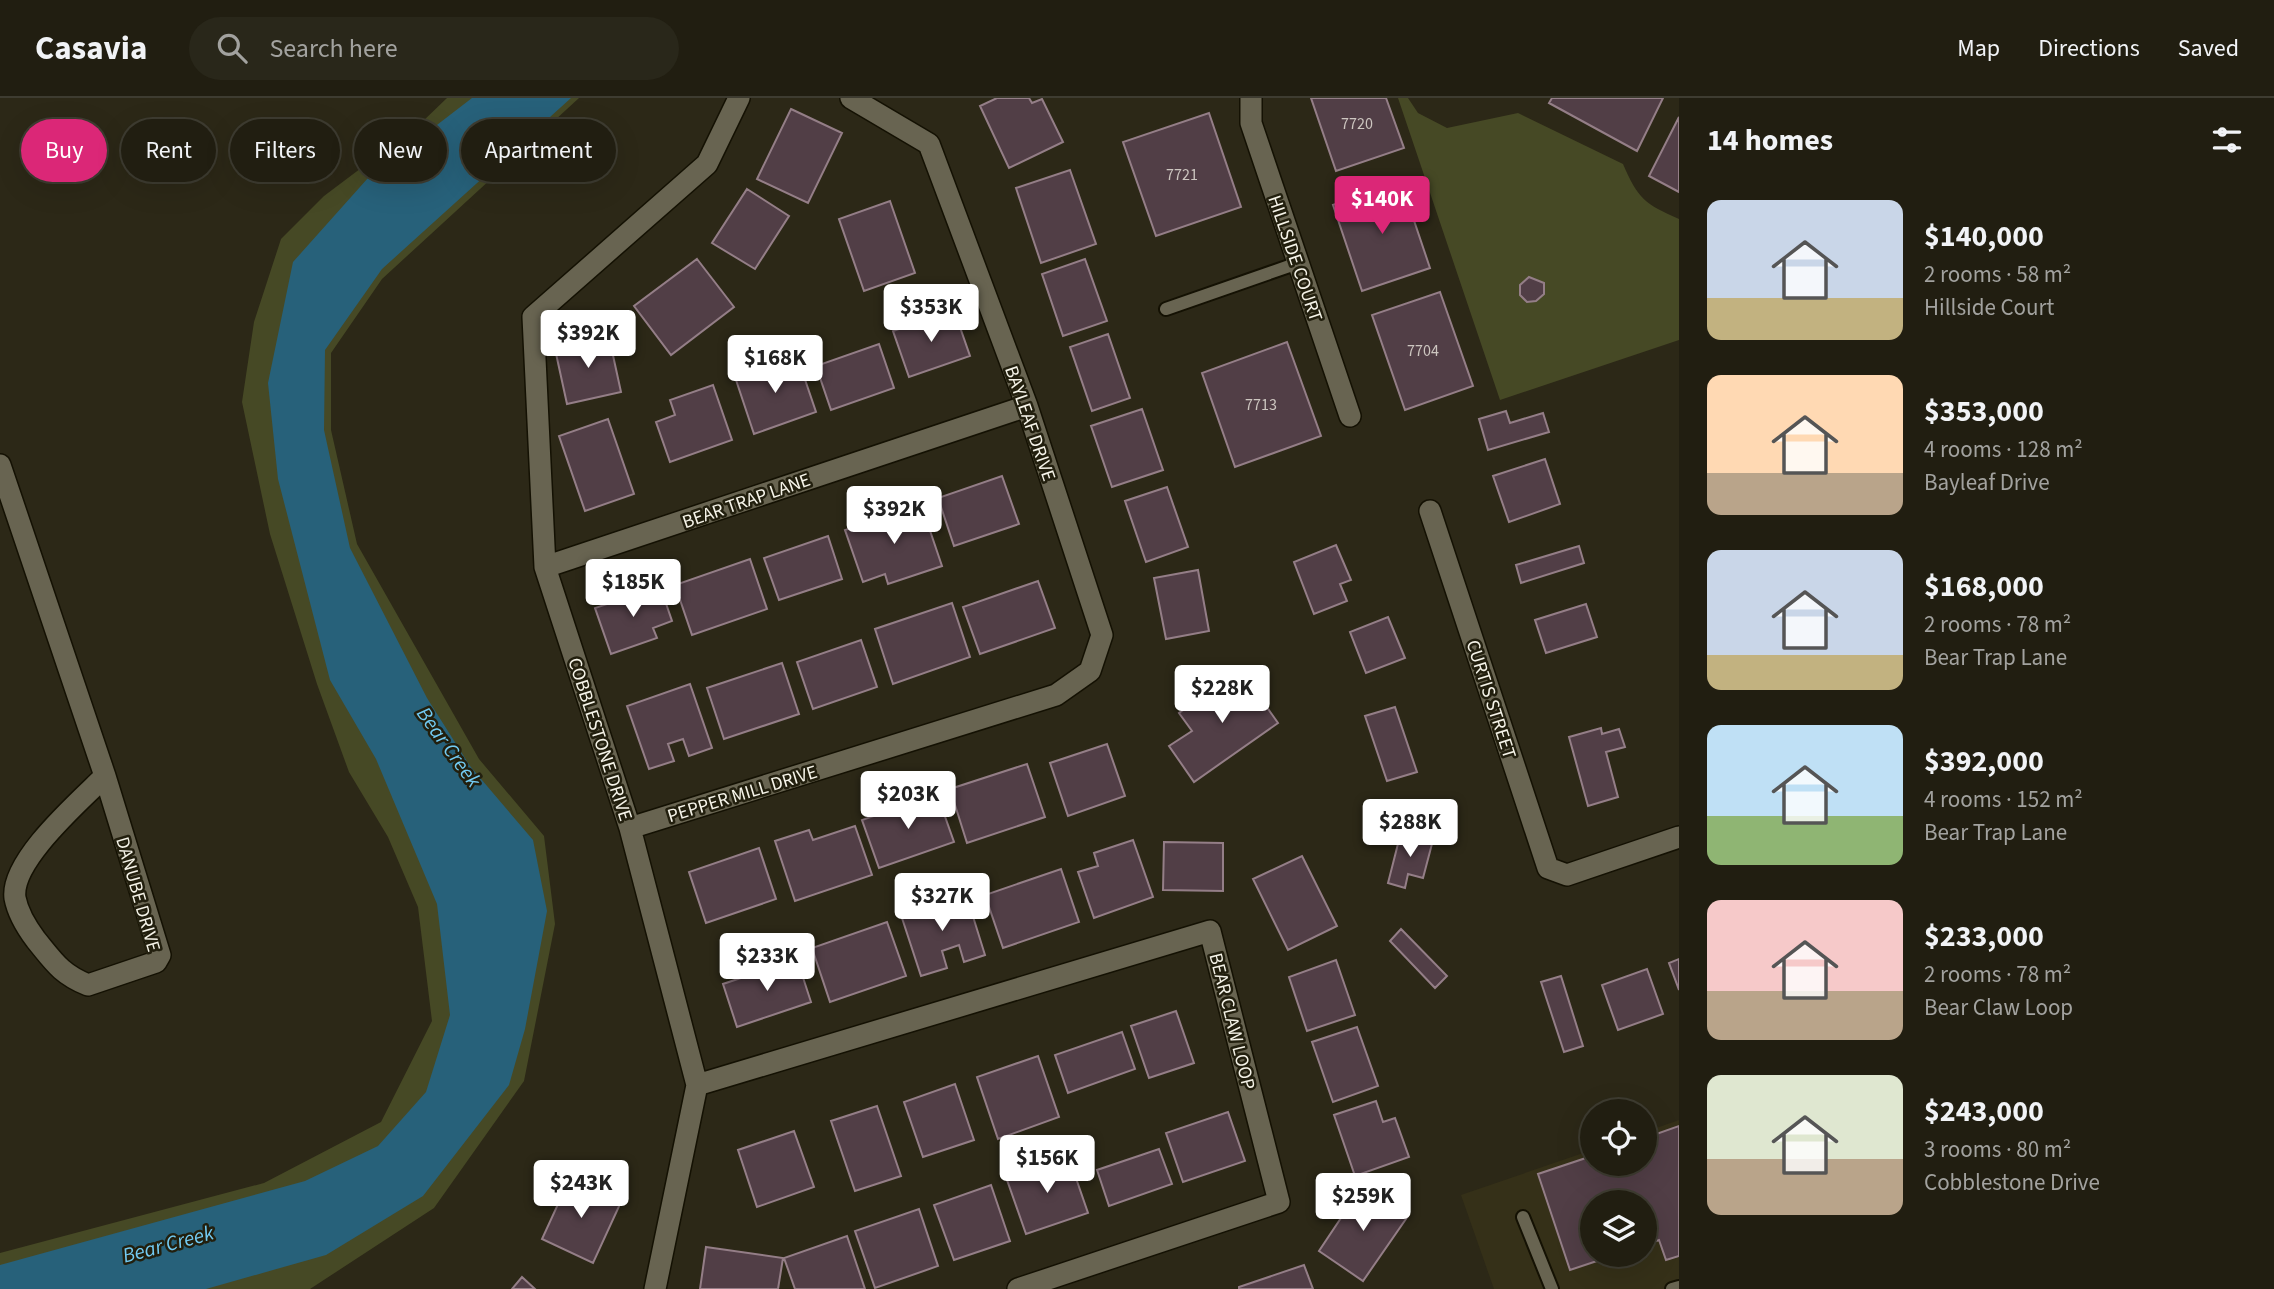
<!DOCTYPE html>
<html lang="en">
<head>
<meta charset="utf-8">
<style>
  :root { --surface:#211e11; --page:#29271a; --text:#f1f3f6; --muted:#a2a29f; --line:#3e3c31; --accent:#db2777 }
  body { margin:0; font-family:"Source Sans 3",sans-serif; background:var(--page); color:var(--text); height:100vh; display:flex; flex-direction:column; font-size:26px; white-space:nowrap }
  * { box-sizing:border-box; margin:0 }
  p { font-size:23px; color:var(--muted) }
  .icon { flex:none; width:38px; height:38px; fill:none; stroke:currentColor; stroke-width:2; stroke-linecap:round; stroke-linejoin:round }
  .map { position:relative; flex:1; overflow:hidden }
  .side { display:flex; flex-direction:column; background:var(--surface); width:595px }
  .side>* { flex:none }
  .hud { position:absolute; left:21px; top:21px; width:665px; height:63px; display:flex; gap:14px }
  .buttons { position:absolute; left:1580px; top:1001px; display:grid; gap:14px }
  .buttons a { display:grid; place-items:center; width:77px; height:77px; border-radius:50%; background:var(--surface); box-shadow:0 7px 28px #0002,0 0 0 2px var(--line); font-size:35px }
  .price { position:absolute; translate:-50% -60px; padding:0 16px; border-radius:7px; background:#fff; color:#222; font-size:23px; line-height:46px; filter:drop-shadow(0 2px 4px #0008) }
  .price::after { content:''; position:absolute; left:50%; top:42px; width:21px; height:16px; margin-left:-10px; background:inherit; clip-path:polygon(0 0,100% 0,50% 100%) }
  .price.active { background:var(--accent); color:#fff }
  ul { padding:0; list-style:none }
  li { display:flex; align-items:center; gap:21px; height:175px; padding:0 28px }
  li span { display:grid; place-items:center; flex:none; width:196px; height:140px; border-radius:14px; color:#555 }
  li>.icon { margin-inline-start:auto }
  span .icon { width:84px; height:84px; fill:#fffc; stroke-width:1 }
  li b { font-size:30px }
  h2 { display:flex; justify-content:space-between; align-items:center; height:84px; padding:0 28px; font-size:30px }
  .tag { padding:0 24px; border-radius:32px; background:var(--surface); box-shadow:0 7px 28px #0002,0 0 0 2px var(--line); font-size:24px; line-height:63px }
  .tag.active { background:var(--accent); color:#fff }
  header { display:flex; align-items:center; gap:42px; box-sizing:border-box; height:98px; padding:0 35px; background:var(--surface); border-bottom:2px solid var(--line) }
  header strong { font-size:33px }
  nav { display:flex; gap:38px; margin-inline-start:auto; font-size:24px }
  .search { width:490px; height:63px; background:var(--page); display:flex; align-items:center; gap:18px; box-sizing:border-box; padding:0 24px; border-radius:38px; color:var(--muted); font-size:26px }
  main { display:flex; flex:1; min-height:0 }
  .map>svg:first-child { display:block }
  .built { fill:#353018; fill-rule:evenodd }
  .green { fill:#464925 }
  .water { fill:#27617a }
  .building { fill:#513e46; stroke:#947e87; stroke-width:2 }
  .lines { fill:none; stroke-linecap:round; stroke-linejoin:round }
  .lane-casing { stroke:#141103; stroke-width:16 }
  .street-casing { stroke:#141103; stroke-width:24 }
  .lane { stroke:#686451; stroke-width:12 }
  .street { stroke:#686451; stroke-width:21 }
  .labels { text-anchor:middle; stroke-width:5; stroke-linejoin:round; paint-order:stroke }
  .number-label { font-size:16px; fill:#cdc6c0 }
  .street-label { font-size:19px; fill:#f6f4e9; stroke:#221f0e }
  .water-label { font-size:21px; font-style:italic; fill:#73cbf3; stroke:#221f0e }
</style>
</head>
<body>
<header>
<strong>Casavia</strong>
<div class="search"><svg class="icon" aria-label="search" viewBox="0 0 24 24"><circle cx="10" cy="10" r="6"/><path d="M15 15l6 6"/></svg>Search here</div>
<nav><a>Map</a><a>Directions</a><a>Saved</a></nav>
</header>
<main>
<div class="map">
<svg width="1679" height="1191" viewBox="0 0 1679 1191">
  <rect width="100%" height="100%" fill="#2c2817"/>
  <path class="built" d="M1679,1022v169h-185l-33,-94 131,-45v14h53v-32zM1592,1104h53v53h-53z"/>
  <path class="green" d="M447,0h132l-197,181 -51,74v77l26,114 122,215 65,77 11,88 -31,157 -90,127 -124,81h-310v-36l264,-70 117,-61 51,-101 -14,-114 -30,-70 -39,-65 -32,-88 -47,-150 -28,-132 12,-80 27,-83 43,-43 97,-73z
    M1398,0h10l10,15 29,15 71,-15 105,51c15,35 22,40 56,55v121l-179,60z"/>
  <path class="water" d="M472,0h99l-189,171 -57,81 -1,80 26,118 77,150 43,68 63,74 14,71 -22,118 -16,56 -86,111 -97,59 -120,34h-206v-24l305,-84 73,-35 48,-54 24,-77 -13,-111 -61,-145 -46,-79 -52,-201 -10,-96 25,-121 75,-84z"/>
  <path class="building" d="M997,0h32l3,5 10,-4 21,43 -54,26 -29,-62z
    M1311,0h75l18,50 -68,23z
    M1552,0h111l-26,53 -88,-48z
    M791,11l51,24 -34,70 -51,-24z
    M1209,15l32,94 -85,29 -33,-94z
    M1679,19v75l-30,-16z
    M1070,72l26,74 -55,19 -25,-75z
    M1401,84l29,86 -68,23 -29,-86z
    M747,91l42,27 -34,53 -43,-26z
    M890,103l25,72 -51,18 -25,-72z
    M697,161l37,48 -63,48 -37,-49z
    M1085,161l22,62 -44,15 -21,-62z
    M1529,179l15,6v11l-8,7 -9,1 -7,-7v-10z
    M1440,194l33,94 -68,24 -33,-95z
    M954,212l16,46 -61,21 -16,-46z
    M1108,236l22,64 -38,13 -22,-64z
    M609,239l12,55 -54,12 -12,-55z
    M1287,244l34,94 -86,31 -33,-94z
    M879,246l15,44 -63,22 -15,-44z
    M797,258l19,56 -62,22 -19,-57z
    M713,287l19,55 -62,22 -14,-40 19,-7 -5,-15z
    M1142,311l21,61 -51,17 -21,-61z
    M1506,313l4,12 33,-10 6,19 -61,18 -9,-31z
    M608,321l26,75 -49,17 -26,-75z
    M1545,361l15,45 -51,18 -16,-46z
    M1002,378l17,48 -65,22 -16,-48z
    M1167,389l21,60 -42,15 -21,-61z
    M921,406l21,62 -54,18 -3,-10 -22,8 -18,-52z
    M828,438l14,43 -63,21 -15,-42z
    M1336,447l15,35 -11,4 7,17 -33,13 -20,-52z
    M1579,448l5,17 -63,20 -5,-18z
    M750,461l17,50 -75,26 -17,-50z
    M1198,472l11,61 -43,8 -12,-61z
    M1038,483l17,47 -75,26 -17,-47z
    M660,488l12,35 -19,7 4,10 -46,16 -16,-46z
    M952,505l18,54 -77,27 -18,-55z
    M1586,506l11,33 -51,16 -11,-33z
    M1388,519l17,41 -39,15 -16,-41z
    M861,542l16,47 -64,22 -16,-47z
    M782,565l17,51 -75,25 -17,-51z
    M1240,571l38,54 -84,59 -25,-36 23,-15 -13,-18z
    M690,586l22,64 -23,8 -6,-17 -15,5 6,17 -25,8 -22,-63z
    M1395,609l22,65 -30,9 -22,-65z
    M1601,630l1,6 17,-5 6,18 -19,5 12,45 -30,9 -19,-69z
    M1107,646l18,52 -57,20 -18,-53z
    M1027,666l18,53 -78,26 -17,-54z
    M937,696l17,48 -75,26 -17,-48z
    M855,728l17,49 -77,26 -20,-60 34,-11 4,10z
    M1401,734l32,8 -10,38 -15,-4 -3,14 -17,-5z
    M1133,742l20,57 -59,21 -16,-46 20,-6 -4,-13z
    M1164,744l59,1v48l-60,-1z
    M759,750l17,51 -70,24 -17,-51z
    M1302,758l35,70 -49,24 -35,-71z
    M1061,771l18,53 -76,26 -18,-53z
    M966,796l19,61 -21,7 -5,-17 -17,6 5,17 -26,8 -20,-61z
    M887,824l19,54 -76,26 -18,-54z
    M1401,831l46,47 -12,12 -45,-47z
    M797,861l14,43 -74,25 -14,-43z
    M1679,861v31l-10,-27z
    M1336,862l19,55 -48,16 -18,-54z
    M1647,871l16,45 -45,16 -16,-45z
    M1561,878l22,70 -19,6 -23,-70z
    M1176,913l18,52 -45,15 -18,-52z
    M1357,929l21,59 -45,16 -21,-60z
    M1122,934l13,37 -67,24 -13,-38z
    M1038,958l21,61 -61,22 -21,-62z
    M955,986l19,56 -51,17 -19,-55z
    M1376,1003l7,21 12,-4 14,39 -54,19 -21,-61z
    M877,1008l24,70 -46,15 -24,-70z
    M1228,1014l17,49 -62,21 -17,-49z
    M1679,1028v130l-13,4 -7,-20 -14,5v-43h-53v53h23l-45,15 -32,-96 54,-18v8h53v-26z
    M794,1033l20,56 -57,20 -19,-57z
    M1159,1051l13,35 -63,22 -12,-36z
    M1068,1057l20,58 -62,21 -20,-57z
    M570,1080l51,24 -28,61 -51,-24z
    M991,1087l19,56 -56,19 -20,-55z
    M1363,1087l45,31 -45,65 -44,-30z
    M919,1111l19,57 -63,22 -20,-57z
    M847,1138l18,53h-70l-11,-31z
    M706,1149l77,11 -5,31h-78z
    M1304,1167l9,24h-74v-2z
    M522,1179l13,12h-23z"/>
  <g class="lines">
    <defs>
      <path id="lane" d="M1166,211l132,-46
        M1523,1119l29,72
        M1672,1191l7,-2"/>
      <path id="street" d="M1251,0v25l99,293
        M0,367l105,311 55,179 -4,7 -68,23c-27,-11 -34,-23 -52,-45 -9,-12 -18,-26 -21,-42 -5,-37 65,-97 90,-122
        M1430,413l118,357 19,7 112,-38
        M545,469l482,-161
        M630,730l426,-133 34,-24 12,-36 -75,-229 -98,-262 -78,-46
        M697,987l513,-154 69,271 -261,87
        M655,1191l42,-204 -67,-257 -85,-261 -12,-250 174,-153 32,-66"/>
    </defs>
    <use href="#lane" class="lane-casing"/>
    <use href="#street" class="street-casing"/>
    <use href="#lane" class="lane"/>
    <use href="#street" class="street"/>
  </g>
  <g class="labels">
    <g class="number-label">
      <text x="1357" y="31">7720</text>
      <text x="1182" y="82">7721</text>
      <text x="1423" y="258">7704</text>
      <text x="1261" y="312">7713</text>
    </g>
    <g class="street-label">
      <text transform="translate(1296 160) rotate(71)" y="7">HILLSIDE COURT</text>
      <text transform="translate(1031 325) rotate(71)" y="7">BAYLEAF DRIVE</text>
      <text transform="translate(746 402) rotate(-19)" y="7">BEAR TRAP LANE</text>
      <text transform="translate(1492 601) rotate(72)" y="7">CURTIS STREET</text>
      <text transform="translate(601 641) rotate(72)" y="7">COBBLESTONE DRIVE</text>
      <text transform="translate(742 695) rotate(-17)" y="7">PEPPER MILL DRIVE</text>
      <text transform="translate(139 796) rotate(74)" y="7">DANUBE DRIVE</text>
      <text transform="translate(1233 923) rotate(76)" y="7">BEAR CLAW LOOP</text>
    </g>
    <g class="water-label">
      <text transform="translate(449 649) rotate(54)" y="7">Bear Creek</text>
      <text transform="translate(168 1146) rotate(-15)" y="7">Bear Creek</text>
    </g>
  </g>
</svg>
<div class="buttons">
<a><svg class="icon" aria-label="locate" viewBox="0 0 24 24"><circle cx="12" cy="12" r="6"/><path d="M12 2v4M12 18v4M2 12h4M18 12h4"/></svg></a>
<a><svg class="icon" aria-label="layers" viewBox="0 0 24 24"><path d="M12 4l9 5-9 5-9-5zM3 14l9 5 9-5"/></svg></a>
</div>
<b class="price active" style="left:1382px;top:138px">$140K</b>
<b class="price" style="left:931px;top:246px">$353K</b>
<b class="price" style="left:588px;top:272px">$392K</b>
<b class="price" style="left:775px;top:297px">$168K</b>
<b class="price" style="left:894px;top:448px">$392K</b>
<b class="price" style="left:633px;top:521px">$185K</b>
<b class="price" style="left:1222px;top:627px">$228K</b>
<b class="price" style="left:908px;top:733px">$203K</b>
<b class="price" style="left:1410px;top:761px">$288K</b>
<b class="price" style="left:942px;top:835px">$327K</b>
<b class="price" style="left:767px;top:895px">$233K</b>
<b class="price" style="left:1047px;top:1097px">$156K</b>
<b class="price" style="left:581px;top:1122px">$243K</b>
<b class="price" style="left:1363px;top:1135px">$259K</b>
<div class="hud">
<a class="tag active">Buy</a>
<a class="tag">Rent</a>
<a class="tag">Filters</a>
<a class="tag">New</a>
<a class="tag">Apartment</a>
</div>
</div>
<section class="side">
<h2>14 homes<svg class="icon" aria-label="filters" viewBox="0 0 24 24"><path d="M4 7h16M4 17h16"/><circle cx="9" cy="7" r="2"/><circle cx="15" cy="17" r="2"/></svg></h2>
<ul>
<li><span style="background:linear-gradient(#c9d6e8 70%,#c2b280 0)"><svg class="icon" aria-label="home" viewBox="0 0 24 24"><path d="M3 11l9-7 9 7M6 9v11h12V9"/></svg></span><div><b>$140,000</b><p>2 rooms · 58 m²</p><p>Hillside Court</p></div></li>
<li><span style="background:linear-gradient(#ffd9b3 70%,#b9a48a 0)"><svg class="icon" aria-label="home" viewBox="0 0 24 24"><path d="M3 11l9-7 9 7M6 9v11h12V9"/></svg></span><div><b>$353,000</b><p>4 rooms · 128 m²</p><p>Bayleaf Drive</p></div></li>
<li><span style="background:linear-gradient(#c9d6e8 75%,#c2b280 0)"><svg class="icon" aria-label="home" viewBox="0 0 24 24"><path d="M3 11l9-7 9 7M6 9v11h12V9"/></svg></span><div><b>$168,000</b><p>2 rooms · 78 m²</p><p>Bear Trap Lane</p></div></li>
<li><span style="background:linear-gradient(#bfe0f5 65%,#8fb573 0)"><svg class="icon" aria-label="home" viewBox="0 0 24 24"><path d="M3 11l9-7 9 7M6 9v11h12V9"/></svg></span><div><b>$392,000</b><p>4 rooms · 152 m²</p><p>Bear Trap Lane</p></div></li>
<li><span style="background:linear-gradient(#f6c9c9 65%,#b9a48a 0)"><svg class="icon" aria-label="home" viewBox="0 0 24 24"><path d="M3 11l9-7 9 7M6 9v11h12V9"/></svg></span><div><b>$233,000</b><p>2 rooms · 78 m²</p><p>Bear Claw Loop</p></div></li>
<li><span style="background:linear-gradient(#dfe7d0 60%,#b9a48a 0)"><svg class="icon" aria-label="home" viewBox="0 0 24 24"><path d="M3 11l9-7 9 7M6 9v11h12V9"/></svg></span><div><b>$243,000</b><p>3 rooms · 80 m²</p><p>Cobblestone Drive</p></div></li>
</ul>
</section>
</main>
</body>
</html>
